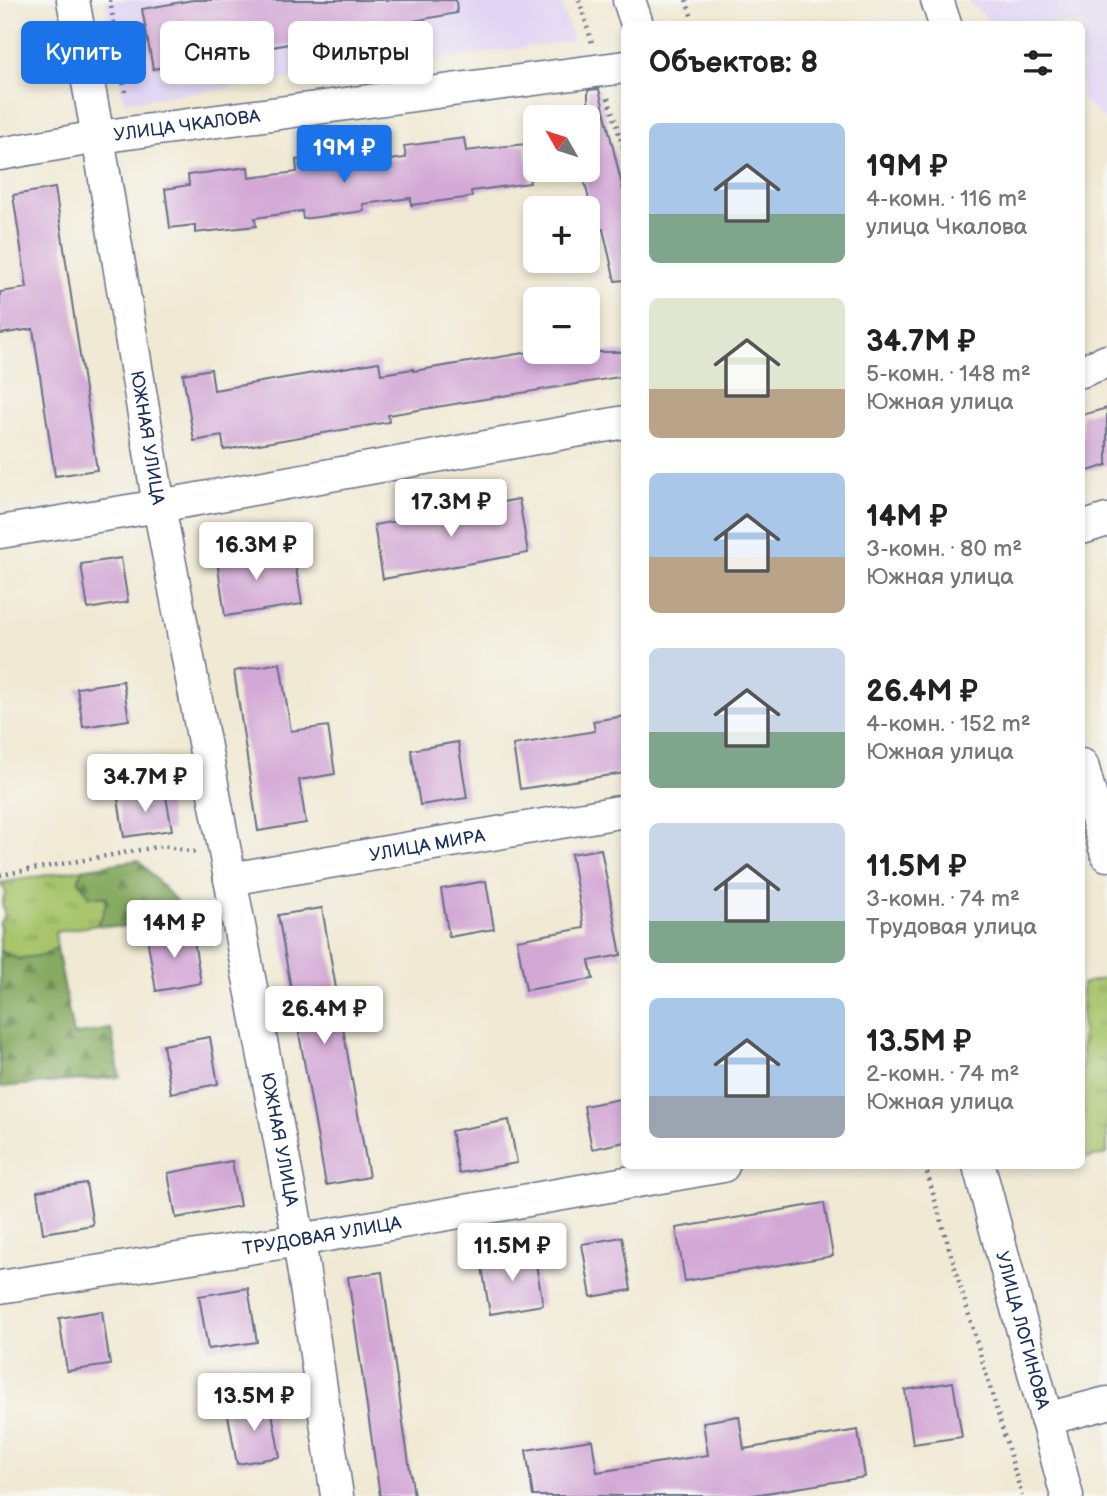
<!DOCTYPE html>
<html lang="ru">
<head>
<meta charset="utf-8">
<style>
  :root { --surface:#fff; --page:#f6f6f6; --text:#222; --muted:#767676; --accent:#1a73e8 }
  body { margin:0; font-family:"Balsamiq Sans",sans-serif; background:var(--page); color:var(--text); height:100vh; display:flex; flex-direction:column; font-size:26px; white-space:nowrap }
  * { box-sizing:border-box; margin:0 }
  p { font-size:23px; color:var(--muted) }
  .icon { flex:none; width:38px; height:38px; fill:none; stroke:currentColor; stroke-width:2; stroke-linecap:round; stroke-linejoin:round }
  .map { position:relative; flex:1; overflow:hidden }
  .side { position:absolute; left:621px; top:21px; width:464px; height:1148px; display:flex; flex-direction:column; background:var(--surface); border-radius:10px; box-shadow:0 4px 10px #0003 }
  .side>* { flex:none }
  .guide { position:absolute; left:21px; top:21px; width:495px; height:63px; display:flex; gap:14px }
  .needle { width:46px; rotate:309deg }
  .controls { position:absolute; left:523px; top:105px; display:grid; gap:14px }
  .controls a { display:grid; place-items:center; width:77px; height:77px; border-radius:10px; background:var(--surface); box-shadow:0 4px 10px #0003; font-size:35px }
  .price { position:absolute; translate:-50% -60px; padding:0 16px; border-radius:7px; background:#fff; color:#222; font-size:23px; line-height:46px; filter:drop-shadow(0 2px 4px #0008) }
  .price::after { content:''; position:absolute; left:50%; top:42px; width:21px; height:16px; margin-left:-10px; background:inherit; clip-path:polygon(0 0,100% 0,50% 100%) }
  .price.on { background:var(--accent); color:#fff }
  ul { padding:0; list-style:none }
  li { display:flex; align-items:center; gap:21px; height:175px; padding:0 28px }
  li span { display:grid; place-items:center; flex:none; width:196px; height:140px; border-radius:10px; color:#555 }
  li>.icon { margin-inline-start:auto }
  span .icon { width:84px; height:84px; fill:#fffc; stroke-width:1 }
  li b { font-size:30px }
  h2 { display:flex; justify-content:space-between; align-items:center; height:84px; padding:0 28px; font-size:30px }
  .pill { padding:0 24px; border-radius:10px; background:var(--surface); box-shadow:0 4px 10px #0003; font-size:24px; line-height:63px }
  .pill.on { background:var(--accent); color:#fff }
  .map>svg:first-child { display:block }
  .built { fill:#e0d4f4 }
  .grass { fill:url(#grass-tufts); stroke:#627a65; stroke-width:2 }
  .forest { fill:url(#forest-firs); stroke:#506c5f; stroke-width:2 }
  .building { fill:#d3a8d6 }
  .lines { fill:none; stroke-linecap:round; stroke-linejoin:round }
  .minor-casing { stroke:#667087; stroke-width:35 }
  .path { stroke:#667087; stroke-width:4.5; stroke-dasharray:2 5; stroke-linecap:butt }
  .minor { stroke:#fff; stroke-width:32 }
  .labels { text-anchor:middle; stroke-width:6; stroke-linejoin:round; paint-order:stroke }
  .street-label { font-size:18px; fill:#1b2f5e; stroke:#f6f6f2 }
</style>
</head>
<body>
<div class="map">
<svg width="1107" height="1496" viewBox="0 0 1107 1496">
  <defs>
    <pattern id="grass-tufts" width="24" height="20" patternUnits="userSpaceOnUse" patternTransform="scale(1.75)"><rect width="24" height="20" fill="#a8c56c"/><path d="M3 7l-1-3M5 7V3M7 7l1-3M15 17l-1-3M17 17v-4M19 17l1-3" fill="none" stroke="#88a05c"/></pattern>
    <pattern id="forest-firs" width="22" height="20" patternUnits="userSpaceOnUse" patternTransform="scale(1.75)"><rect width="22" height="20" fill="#86aa60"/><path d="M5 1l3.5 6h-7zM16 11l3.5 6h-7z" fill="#6d8b52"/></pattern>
  </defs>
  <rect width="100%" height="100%" fill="#f6f6f2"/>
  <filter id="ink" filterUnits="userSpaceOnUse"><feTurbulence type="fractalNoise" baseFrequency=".0143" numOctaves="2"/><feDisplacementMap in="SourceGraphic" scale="14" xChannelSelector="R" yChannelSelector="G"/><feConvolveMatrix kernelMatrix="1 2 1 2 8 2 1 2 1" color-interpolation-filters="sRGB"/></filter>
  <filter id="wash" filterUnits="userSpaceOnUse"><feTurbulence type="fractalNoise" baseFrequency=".00686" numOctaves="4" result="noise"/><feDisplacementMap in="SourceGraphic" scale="28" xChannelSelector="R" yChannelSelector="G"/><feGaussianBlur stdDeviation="1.57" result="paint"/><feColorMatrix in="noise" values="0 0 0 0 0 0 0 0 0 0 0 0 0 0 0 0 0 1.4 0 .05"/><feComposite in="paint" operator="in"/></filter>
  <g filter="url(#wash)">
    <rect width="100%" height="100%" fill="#f0e9d3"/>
    <path class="built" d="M105,0h455l13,41 -449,61z
      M969,0h138v122l-25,-22v-76h-88l-26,-22z"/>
    <path class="grass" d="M82,869l-3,12 28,16 -4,18 -6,10 -42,7 2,16 -14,7 -26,4 -17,-8v-29l5,-7 -3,-12 4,-11 -6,-9z
      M1107,977v177l-25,5v-175z"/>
    <path class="forest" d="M138,860l51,55 -25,-3 -12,3 -17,9 -16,3 -22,-2 6,-10 4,-18h-17l-11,-16 3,-12z
      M57,948l16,87 38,-6 9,48 -120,10v-136l18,8 25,-4z"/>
    <g id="blocks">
      <path class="building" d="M193,0h263l1,13 -304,56 -11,-60z
        M599,89l26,109v82l-10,1 -12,-52 -7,1 -14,-60h6v-80z
        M464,138l2,13 59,-7 5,39 -59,8 1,6 -61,8v-7l-48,6 1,7 -61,8 -1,-8 -47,7 1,8 -61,7v-8l-25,3 -5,-39 24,-4 -1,-10 60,-8 1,11 48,-6 -1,-12 60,-7 2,11 48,-6 -2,-12z
        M55,188l42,282 -42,6 -22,-147 -33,5v-42l27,-4 -14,-93z
        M530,352h95v24l-237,39 1,7 -165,28 -2,-14 -28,5 -11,-67 28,-5 3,21 165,-28 2,12 32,-5v2z
        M1107,408v57l-25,8v-58z
        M519,499l9,54 -145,26 -9,-54z
        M262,546l3,20 30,-4 7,42 -77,12 -9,-63z
        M121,558l7,44 -40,7 -7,-45z
        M280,663l11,68 37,-5 7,48 -36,6 7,43 -48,8 -24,-160z
        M123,681l6,39 -46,7 -6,-39z
        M625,716v57l-105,16 -7,-44 82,-14 -2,-10z
        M458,742l9,56 -47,7 -9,-55z
        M165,791l7,39 -48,7 -6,-38z
        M601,849l20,106 -32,6 4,18 -67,11 -9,-50 67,-12 -13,-74z
        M486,881l8,48 -45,8 -8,-48z
        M322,908l47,269 -43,8 -48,-270z
        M192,929l9,54 -45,8 -9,-54z
        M210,1037l8,47 -47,9 -8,-48z
        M625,1098v44l-33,7 -8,-43z
        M509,1120l8,43 -58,10 -8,-42z
        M232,1161l8,45 -64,12 -8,-45z
        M86,1183l7,42 -50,8 -6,-42z
        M824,1203l9,53 -148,25 -9,-53z
        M622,1237l9,53 -40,7 -9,-53z
        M534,1252l9,53 -53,9 -9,-53z
        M382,1272l22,158 10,66h-34l-32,-219z
        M248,1288l9,54 -49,7 -9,-53z
        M102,1311l8,54 -43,6 -8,-53z
        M953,1382l9,55 -49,7 -8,-54z
        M270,1402l10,55 -43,7 -10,-54z
        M739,1416l5,33 114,-19 7,47 -118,19h-214l-7,-46 66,-10 5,32 111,-17 -5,-33z"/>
    </g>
  </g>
  <g filter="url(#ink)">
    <use href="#blocks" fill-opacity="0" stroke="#667087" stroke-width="2"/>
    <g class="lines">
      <defs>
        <g id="minor">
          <path id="s1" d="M73,0l25,137 61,369 140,734 38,256"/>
          <path d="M629,0l8,24"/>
          <path d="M937,0l8,24"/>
          <path id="s2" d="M0,154l98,-17 527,-70"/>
          <path d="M1082,371l25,-10"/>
          <path d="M1082,528l25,-8"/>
          <path d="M0,532l159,-26 466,-84"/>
          <path d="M1082,765l25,90"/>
          <path id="s3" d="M230,879l395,-68"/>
          <path id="s4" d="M979,1166l88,330"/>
          <path id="s5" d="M0,1287l299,-47 424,-74"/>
          <path d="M1046,1419l61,-16"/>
        </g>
      </defs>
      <use href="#minor" class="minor-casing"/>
      <path class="path" d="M110,0l15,92
        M579,0l13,43
        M686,0l8,24
        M608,98l17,55
        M0,875l162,-29 33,6
        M925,1166l97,330"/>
      <use href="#minor" class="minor"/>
    </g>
  </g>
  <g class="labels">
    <g class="street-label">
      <text dy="6" stroke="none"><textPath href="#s2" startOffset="189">УЛИЦА ЧКАЛОВА</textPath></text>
      <text dy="6" stroke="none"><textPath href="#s1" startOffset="444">ЮЖНАЯ УЛИЦА</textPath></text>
      <text dy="6" stroke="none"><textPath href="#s3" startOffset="200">УЛИЦА МИРА</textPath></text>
      <text dy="6" stroke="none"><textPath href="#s1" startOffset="1158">ЮЖНАЯ УЛИЦА</textPath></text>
      <text dy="6" stroke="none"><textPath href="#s5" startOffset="326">ТРУДОВАЯ УЛИЦА</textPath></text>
      <text dy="6" stroke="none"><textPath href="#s4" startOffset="170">УЛИЦА ЛОГИНОВА</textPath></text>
    </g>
  </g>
</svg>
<div class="controls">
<a><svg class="needle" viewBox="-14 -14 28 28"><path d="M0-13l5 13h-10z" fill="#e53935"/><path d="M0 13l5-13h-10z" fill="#767676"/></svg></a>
<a>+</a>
<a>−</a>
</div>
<b class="price on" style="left:344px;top:185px">19M ₽</b>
<b class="price" style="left:451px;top:539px">17.3M ₽</b>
<b class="price" style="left:256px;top:582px">16.3M ₽</b>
<b class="price" style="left:145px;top:814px">34.7M ₽</b>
<b class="price" style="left:174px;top:960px">14M ₽</b>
<b class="price" style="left:324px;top:1046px">26.4M ₽</b>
<b class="price" style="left:512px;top:1283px">11.5M ₽</b>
<b class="price" style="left:254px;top:1433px">13.5M ₽</b>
<div class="guide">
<a class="pill on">Купить</a>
<a class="pill">Снять</a>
<a class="pill">Фильтры</a>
</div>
<section class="side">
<h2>Объектов: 8<svg class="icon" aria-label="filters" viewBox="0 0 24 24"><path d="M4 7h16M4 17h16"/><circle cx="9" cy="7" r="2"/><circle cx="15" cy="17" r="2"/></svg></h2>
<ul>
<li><span style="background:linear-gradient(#a9c7e8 65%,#7fa58c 0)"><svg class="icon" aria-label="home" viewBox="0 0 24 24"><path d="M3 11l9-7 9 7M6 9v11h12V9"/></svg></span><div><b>19M ₽</b><p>4-комн. · 116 m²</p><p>улица Чкалова</p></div></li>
<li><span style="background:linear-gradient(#dfe7d0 65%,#b9a48a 0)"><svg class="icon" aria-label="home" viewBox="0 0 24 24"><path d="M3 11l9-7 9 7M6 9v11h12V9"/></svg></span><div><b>34.7M ₽</b><p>5-комн. · 148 m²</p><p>Южная улица</p></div></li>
<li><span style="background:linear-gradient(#a9c7e8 60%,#b9a48a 0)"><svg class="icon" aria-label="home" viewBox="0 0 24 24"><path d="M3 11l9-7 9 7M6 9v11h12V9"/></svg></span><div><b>14M ₽</b><p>3-комн. · 80 m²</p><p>Южная улица</p></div></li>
<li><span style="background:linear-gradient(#c9d6e8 60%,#7fa58c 0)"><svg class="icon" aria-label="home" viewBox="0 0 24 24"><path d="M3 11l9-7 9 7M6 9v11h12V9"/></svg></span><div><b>26.4M ₽</b><p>4-комн. · 152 m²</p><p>Южная улица</p></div></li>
<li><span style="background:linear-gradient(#c9d6e8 70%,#7fa58c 0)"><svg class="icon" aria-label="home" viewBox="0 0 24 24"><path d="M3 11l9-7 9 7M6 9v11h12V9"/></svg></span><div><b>11.5M ₽</b><p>3-комн. · 74 m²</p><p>Трудовая улица</p></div></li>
<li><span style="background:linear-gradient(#a9c7e8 70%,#9aa5b1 0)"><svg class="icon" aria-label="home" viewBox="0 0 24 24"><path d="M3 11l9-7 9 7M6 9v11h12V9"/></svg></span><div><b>13.5M ₽</b><p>2-комн. · 74 m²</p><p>Южная улица</p></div></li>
</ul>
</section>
</div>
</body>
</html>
